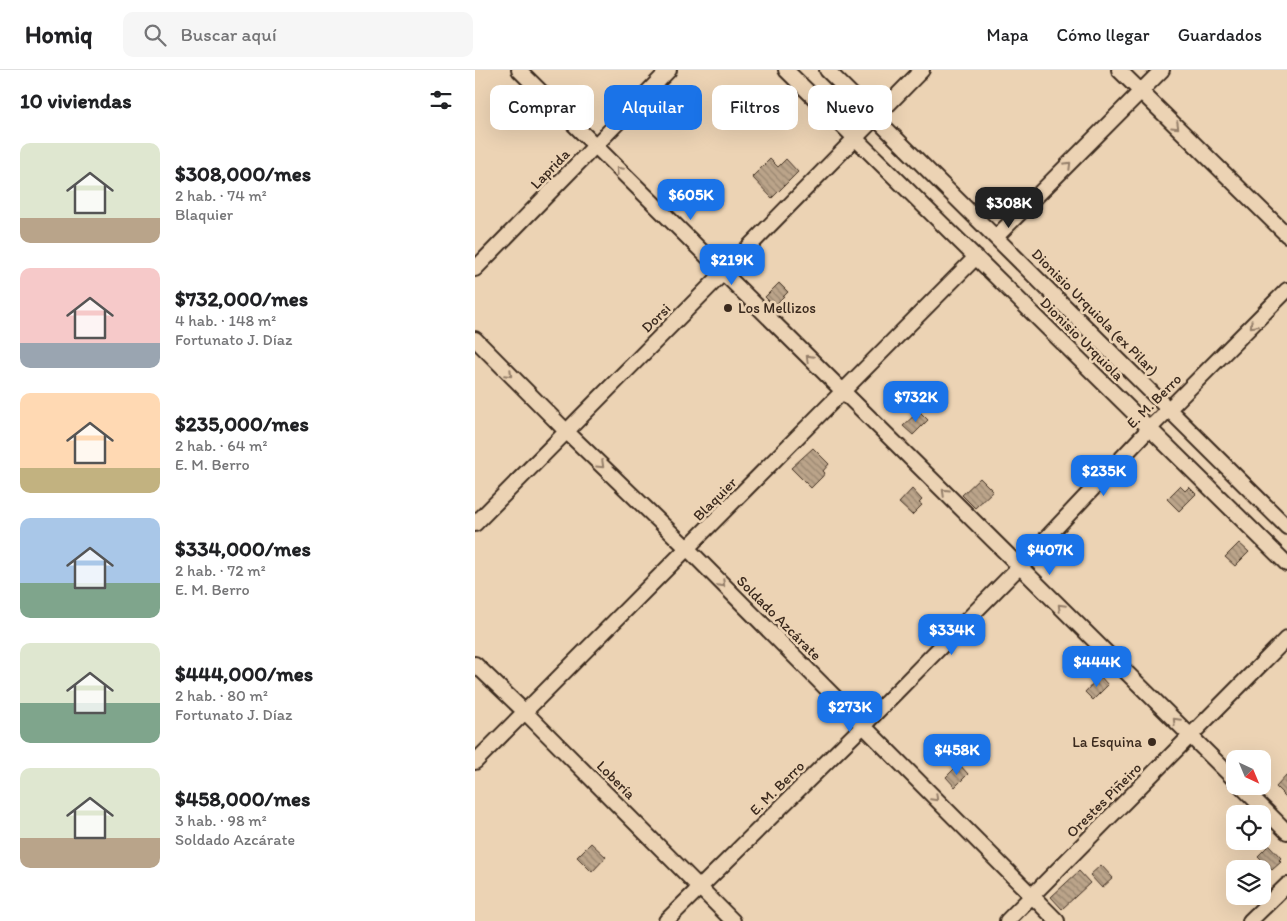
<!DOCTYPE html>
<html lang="es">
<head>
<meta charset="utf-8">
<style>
  :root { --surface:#fff; --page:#f6f6f6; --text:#202124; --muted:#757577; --line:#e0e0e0; --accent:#1a73e8 }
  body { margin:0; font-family:Itim,sans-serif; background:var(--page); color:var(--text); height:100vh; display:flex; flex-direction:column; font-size:19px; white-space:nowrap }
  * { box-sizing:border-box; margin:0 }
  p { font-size:16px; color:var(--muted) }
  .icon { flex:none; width:28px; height:28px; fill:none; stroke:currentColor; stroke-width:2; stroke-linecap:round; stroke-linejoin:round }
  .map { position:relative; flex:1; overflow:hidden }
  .details { display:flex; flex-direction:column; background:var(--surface); width:475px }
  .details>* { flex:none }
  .guide { position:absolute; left:15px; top:15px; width:475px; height:45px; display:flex; gap:10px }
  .needle { width:32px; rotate:136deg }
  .fabs { position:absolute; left:751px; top:680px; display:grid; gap:10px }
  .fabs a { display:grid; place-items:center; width:45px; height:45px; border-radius:10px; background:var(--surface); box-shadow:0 5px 20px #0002; font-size:25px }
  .price { position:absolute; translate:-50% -42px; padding:0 11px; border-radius:10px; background:var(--accent); color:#fff; font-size:16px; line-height:32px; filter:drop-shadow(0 1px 2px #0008) }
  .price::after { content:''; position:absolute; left:50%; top:30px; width:15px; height:11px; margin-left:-8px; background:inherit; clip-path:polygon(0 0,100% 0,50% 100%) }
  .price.on { background:#222; color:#fff }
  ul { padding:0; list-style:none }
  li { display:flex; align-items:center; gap:15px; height:125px; padding:0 20px }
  li span { display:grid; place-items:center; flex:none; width:140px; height:100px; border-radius:10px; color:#555 }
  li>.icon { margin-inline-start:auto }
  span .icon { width:60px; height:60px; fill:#fffc; stroke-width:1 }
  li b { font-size:21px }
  h2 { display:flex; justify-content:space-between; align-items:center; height:60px; padding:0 20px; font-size:21px }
  .chip { padding:0 18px; border-radius:10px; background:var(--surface); box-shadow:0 5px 20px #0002; font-size:18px; line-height:45px }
  .chip.on { background:var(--accent); color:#fff }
  header { display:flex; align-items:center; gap:30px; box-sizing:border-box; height:70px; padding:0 25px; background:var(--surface); border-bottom:1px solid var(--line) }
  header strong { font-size:24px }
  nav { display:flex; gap:28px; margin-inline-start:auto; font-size:18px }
  .search { width:350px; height:45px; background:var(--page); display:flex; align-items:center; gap:12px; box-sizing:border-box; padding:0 18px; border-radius:10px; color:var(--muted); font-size:19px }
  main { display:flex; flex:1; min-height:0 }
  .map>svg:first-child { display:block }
  .building { fill:url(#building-back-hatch); stroke:#3b2a1e }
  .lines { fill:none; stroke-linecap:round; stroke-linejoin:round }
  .minor-casing { stroke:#3b2a1e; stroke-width:18 }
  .minor { stroke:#ecd3b4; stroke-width:14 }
  .oneway { stroke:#947e69 }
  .poi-dot { fill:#3b2a1e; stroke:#ecd3b4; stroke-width:2 }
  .labels { text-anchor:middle; stroke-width:5; stroke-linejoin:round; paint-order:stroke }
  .street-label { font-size:15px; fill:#3b2a1e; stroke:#ecd3b4 }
  .poi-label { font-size:15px; fill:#3b2a1e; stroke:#ecd3b4; text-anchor:start }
</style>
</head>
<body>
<header>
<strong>Homiq</strong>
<div class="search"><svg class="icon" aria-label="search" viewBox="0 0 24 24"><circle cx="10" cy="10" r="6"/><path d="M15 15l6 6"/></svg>Buscar aquí</div>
<nav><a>Mapa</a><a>Cómo llegar</a><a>Guardados</a></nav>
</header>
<main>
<section class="details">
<h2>10 viviendas<svg class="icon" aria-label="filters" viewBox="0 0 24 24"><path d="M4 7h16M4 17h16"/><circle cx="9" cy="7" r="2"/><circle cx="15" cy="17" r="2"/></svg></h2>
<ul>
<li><span style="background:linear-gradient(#dfe7d0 75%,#b9a48a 0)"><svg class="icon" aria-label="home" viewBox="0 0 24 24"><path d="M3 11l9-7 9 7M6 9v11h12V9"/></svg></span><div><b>$308,000/mes</b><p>2 hab. · 74 m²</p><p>Blaquier</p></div></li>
<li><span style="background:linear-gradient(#f6c9c9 75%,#9aa5b1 0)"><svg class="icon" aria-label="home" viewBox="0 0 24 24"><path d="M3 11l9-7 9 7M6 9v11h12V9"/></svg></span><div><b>$732,000/mes</b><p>4 hab. · 148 m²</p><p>Fortunato J. Díaz</p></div></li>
<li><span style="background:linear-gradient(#ffd9b3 75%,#c2b280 0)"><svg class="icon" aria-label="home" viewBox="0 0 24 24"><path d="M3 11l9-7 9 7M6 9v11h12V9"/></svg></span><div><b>$235,000/mes</b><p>2 hab. · 64 m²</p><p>E. M. Berro</p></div></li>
<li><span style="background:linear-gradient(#a9c7e8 65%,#7fa58c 0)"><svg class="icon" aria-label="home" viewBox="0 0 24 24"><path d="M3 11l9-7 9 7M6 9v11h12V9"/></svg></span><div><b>$334,000/mes</b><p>2 hab. · 72 m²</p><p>E. M. Berro</p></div></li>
<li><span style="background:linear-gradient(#dfe7d0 60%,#7fa58c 0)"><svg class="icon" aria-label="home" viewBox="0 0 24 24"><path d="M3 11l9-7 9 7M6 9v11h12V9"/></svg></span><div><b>$444,000/mes</b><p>2 hab. · 80 m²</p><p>Fortunato J. Díaz</p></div></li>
<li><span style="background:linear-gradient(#dfe7d0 70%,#b9a48a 0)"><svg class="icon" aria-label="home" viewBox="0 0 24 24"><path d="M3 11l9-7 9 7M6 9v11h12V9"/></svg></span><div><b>$458,000/mes</b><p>3 hab. · 98 m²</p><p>Soldado Azcárate</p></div></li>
</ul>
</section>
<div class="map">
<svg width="812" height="851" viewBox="0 0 812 851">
  <defs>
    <pattern id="building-back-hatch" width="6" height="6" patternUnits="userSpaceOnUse" patternTransform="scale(1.25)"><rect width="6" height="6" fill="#bba48a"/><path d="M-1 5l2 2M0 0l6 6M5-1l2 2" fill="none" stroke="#998670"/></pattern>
  </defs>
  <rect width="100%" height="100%" fill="#ecd3b4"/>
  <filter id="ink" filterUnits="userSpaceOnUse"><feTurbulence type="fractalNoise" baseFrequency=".02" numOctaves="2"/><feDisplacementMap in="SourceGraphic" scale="10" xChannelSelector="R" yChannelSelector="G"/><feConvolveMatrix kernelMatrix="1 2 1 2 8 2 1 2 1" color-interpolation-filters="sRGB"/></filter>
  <g filter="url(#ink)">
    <path class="building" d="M295,89l8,8 8,-8 12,13 -26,26 -20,-21z
      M304,213l9,9 -14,14 -9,-9z
      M444,341l9,9 -15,15 -10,-9z
      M338,378l16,16 -6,7 2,2 -3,4 -11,11 -20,-20z
      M505,408l13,13 -18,17 -13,-13z
      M705,416l5,5 4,-4 7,7 -17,17 -12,-12z
      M437,419l10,11 -3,3 3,2 -10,10 -13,-12z
      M764,473l10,9 -14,14 -10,-9z
      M625,606l8,9 -15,15 -8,-8z
      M484,694l9,10 -13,13 -9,-10z
      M812,705v23l-11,-11z
      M116,773l15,14 -14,15 -15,-15z
      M794,775l12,13 -2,2 2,2 -9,8 -14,-14z
      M626,795l12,13 -11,10 -12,-13z
      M604,801l11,12 -28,26 -11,-12z"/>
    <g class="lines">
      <defs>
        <path id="minor" d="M44,0l716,710
          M311,0l501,494
          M352,0l460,457
          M644,0l168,165
          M521,167l166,-167
          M0,199l194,-199
          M0,269l91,92 122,118 369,372
          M0,454l248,-251 199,-203
          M0,594l50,48 208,209
          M0,692l501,-505
          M766,716l46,46
          M191,851l197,-195 157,-160 130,-138 137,-138
          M532,851l280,-283
          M775,851l37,-36"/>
      </defs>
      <use href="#minor" class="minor-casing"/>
      <use href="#minor" class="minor"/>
    </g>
    <defs><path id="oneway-chevron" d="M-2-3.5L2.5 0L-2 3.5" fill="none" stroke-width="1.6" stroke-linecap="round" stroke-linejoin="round" transform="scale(1.25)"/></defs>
    <g class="oneway">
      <use href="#oneway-chevron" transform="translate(701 56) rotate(44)"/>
      <use href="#oneway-chevron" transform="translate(593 95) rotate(-45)"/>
      <use href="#oneway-chevron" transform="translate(144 100) rotate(-135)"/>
      <use href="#oneway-chevron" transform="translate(778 255) rotate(135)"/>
      <use href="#oneway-chevron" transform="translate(334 288) rotate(-135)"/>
      <use href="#oneway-chevron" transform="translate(34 304) rotate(45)"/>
      <use href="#oneway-chevron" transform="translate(126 395) rotate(44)"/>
      <use href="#oneway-chevron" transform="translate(470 422) rotate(-136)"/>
      <use href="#oneway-chevron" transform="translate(247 514) rotate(45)"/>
      <use href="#oneway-chevron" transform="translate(586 537) rotate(-135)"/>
      <use href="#oneway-chevron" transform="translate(701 651) rotate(-135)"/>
      <use href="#oneway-chevron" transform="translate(460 728) rotate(45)"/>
    </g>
  </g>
  <g class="poi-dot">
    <circle cx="253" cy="238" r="5"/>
    <circle cx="677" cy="672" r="5"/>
  </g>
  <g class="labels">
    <g class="street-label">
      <text transform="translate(75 99) rotate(-46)" y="5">Laprida</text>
      <text transform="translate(620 242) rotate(45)" y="5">Dionisio Urquiola (ex Pilar)</text>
      <text transform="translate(181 248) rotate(-45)" y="5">Dorsi</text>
      <text transform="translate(607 269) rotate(45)" y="5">Dionisio Urquiola</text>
      <text transform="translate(679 331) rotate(-45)" y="5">E. M. Berro</text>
      <text transform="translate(240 429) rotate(-45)" y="5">Blaquier</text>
      <text transform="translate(304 548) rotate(45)" y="5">Soldado Azcárate</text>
      <text transform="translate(141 710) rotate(45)" y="5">Lobería</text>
      <text transform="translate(302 718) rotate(-45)" y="5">E. M. Berro</text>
      <text transform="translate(629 730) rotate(-45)" y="5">Orestes Piñeiro</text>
    </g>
    <g class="poi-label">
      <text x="263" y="243">Los Mellizos</text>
      <text x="667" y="677" text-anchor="end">La Esquina</text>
    </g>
  </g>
</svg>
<div class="fabs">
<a><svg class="needle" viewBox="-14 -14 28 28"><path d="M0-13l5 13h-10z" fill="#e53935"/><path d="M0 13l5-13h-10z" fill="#757577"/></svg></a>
<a><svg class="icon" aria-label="locate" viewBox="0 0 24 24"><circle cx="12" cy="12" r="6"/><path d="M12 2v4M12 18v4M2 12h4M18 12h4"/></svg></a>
<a><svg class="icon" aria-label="layers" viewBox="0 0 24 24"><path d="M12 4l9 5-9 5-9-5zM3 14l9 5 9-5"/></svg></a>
</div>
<b class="price" style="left:216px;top:151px">$605K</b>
<b class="price on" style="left:534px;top:159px">$308K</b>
<b class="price" style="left:257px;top:216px">$219K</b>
<b class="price" style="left:441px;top:353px">$732K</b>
<b class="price" style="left:629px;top:427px">$235K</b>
<b class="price" style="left:575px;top:506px">$407K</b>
<b class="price" style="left:477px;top:586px">$334K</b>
<b class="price" style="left:622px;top:618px">$444K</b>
<b class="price" style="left:375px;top:663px">$273K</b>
<b class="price" style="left:482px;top:706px">$458K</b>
<div class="guide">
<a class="chip">Comprar</a>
<a class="chip on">Alquilar</a>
<a class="chip">Filtros</a>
<a class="chip">Nuevo</a>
</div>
</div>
</main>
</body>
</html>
